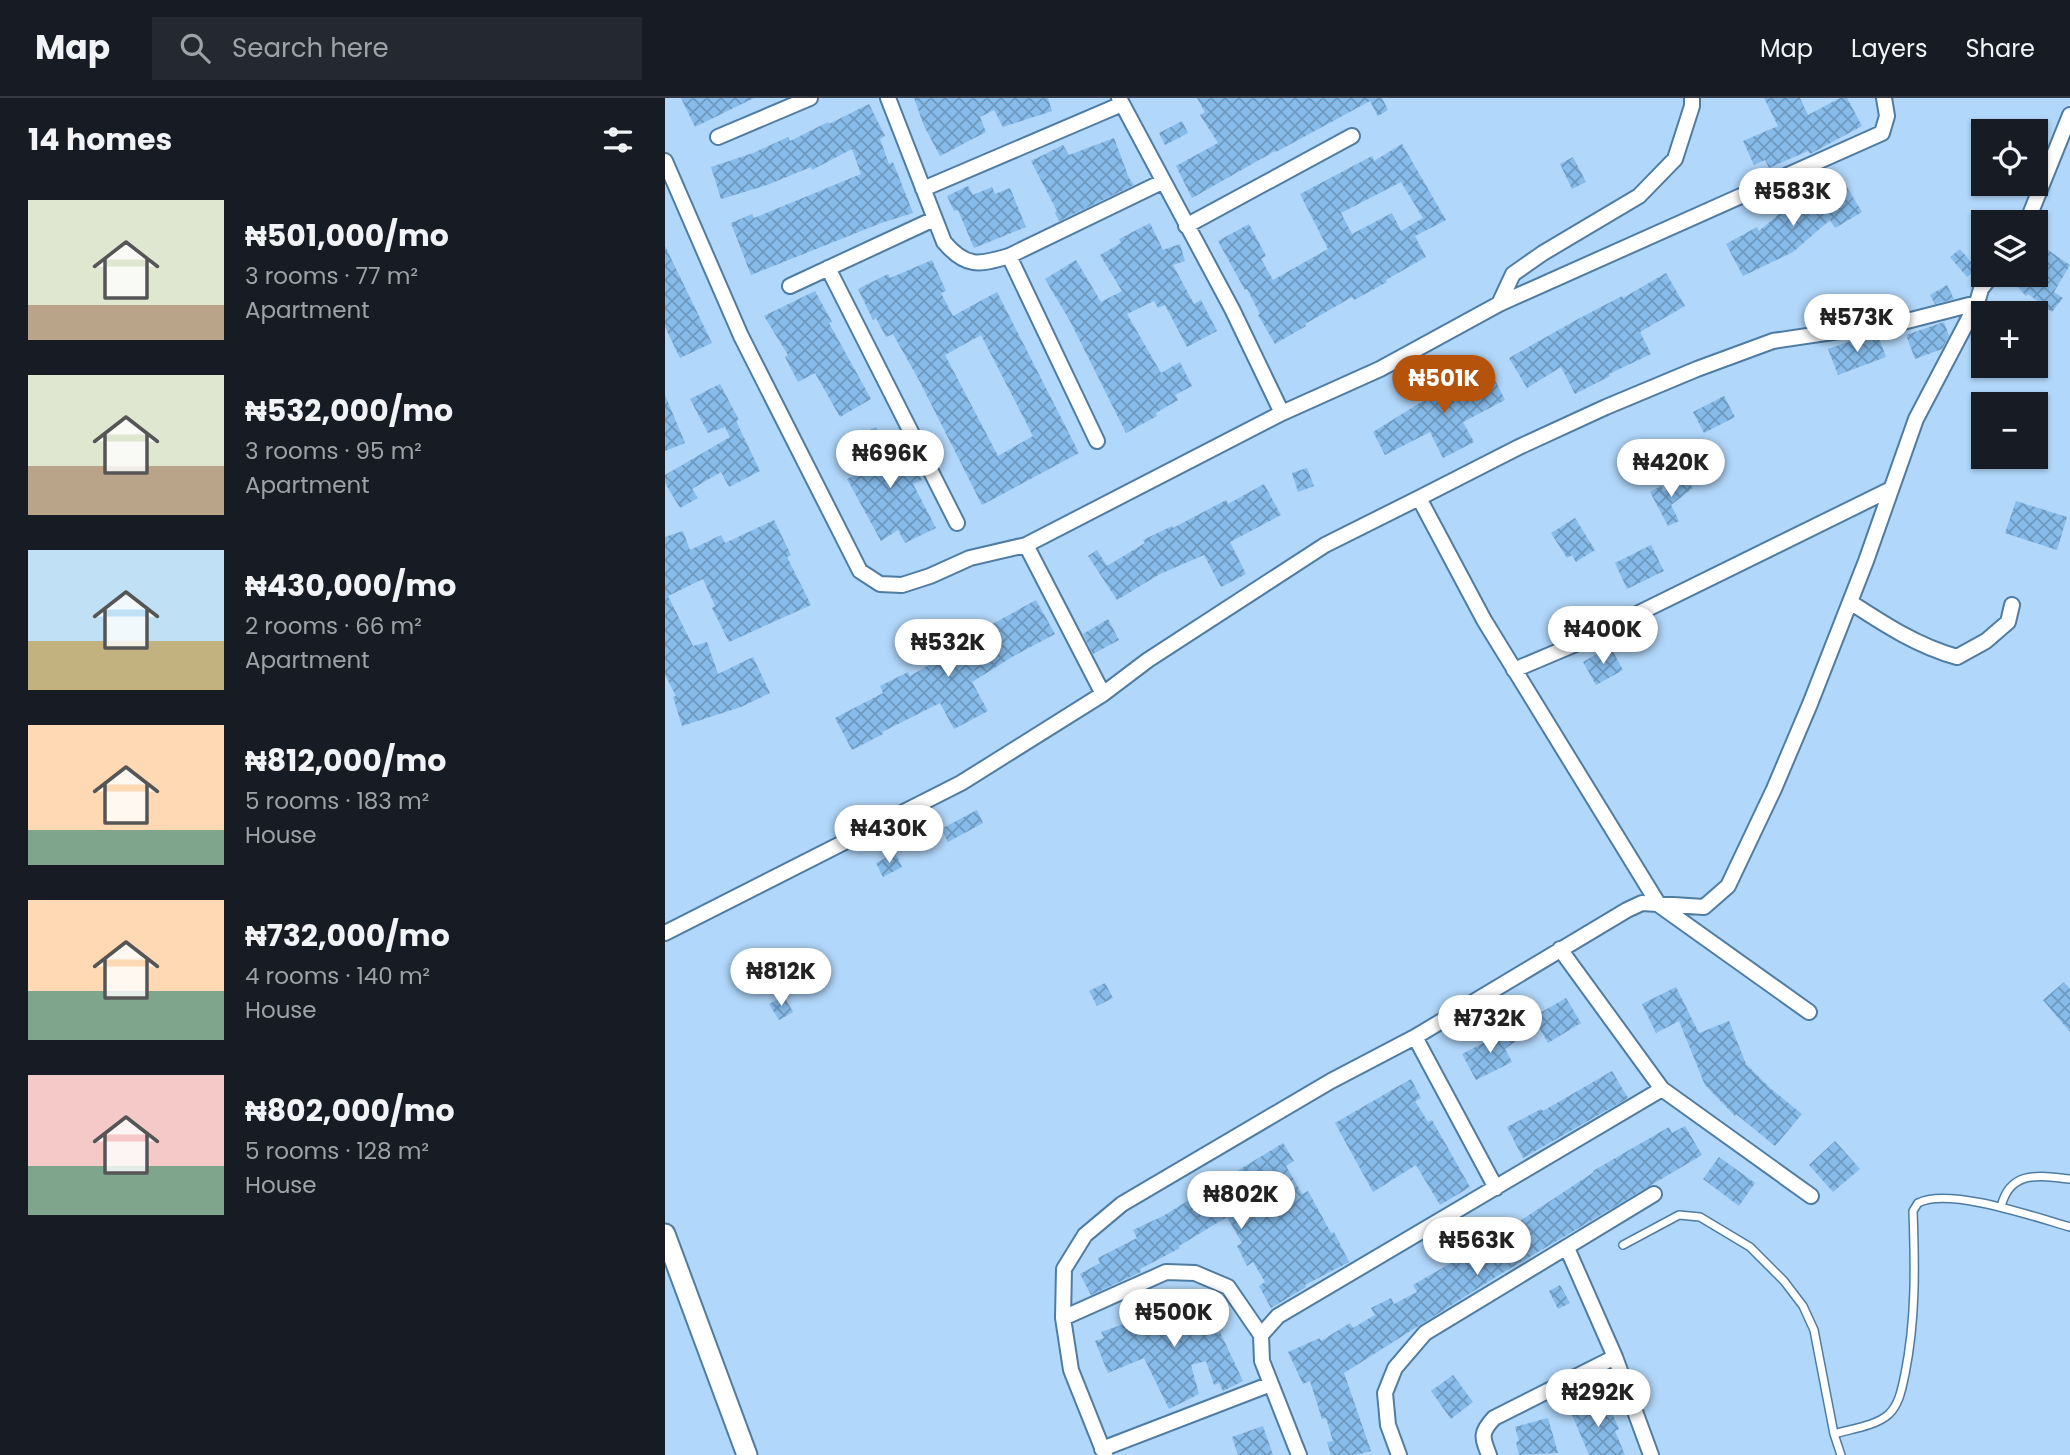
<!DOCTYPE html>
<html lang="en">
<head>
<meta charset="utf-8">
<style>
  :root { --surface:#171b24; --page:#242831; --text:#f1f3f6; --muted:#9ea1a6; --line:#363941; --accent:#b45309 }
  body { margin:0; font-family:Poppins,sans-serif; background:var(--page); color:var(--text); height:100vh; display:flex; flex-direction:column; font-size:26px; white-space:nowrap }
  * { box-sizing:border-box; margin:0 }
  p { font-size:23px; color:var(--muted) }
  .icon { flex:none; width:38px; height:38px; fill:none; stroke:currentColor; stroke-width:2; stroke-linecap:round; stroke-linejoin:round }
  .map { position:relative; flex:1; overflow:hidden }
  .drawer { display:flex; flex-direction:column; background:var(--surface); width:665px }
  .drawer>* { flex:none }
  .fabs { position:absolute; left:1306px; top:21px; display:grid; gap:14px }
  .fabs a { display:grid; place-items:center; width:77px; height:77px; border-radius:0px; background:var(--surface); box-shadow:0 2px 5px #0004; font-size:35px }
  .price { position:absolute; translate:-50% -60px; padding:0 16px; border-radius:24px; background:#fff; color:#222; font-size:23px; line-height:46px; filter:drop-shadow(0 2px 4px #0008) }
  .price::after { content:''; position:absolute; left:50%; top:42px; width:21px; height:16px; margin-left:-10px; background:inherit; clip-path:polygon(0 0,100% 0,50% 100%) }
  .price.selected { background:var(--accent); color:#fff }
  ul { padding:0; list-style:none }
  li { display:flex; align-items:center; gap:21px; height:175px; padding:0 28px }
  li span { display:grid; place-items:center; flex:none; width:196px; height:140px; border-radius:0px; color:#555 }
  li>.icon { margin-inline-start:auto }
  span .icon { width:84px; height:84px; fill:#fffc; stroke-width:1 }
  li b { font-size:30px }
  h2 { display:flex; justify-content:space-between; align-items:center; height:84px; padding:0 28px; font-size:30px }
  header { display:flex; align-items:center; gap:42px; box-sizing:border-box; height:98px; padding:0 35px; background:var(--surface); border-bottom:2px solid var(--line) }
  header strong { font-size:33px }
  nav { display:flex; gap:38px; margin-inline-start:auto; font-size:24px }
  .search { width:490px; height:63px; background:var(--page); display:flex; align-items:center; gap:18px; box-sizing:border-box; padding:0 24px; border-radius:0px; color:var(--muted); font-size:26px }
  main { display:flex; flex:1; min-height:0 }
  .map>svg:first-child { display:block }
  .building { fill:url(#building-cross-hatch); fill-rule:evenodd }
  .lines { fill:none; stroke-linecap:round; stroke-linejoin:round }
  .lane-casing { stroke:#4f7ca3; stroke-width:10 }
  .street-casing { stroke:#4f7ca3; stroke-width:18 }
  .secondary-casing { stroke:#4f7ca3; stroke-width:23 }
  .lane { stroke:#fff; stroke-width:7 }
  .street { stroke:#fff; stroke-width:14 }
  .secondary { stroke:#fff; stroke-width:19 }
</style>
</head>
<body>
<header>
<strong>Map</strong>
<div class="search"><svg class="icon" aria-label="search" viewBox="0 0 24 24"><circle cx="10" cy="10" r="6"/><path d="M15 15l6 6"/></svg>Search here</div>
<nav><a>Map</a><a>Layers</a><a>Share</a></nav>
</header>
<main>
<section class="drawer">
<h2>14 homes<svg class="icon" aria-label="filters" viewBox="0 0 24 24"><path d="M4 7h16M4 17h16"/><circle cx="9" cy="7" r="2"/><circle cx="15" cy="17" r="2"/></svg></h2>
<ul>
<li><span style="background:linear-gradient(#dfe7d0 75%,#b9a48a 0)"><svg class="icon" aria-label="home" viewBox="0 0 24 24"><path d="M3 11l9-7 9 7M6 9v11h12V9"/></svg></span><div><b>₦501,000/mo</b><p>3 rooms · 77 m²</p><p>Apartment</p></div></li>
<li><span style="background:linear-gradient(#dfe7d0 65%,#b9a48a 0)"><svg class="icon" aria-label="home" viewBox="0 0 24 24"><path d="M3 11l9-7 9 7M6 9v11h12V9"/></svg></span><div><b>₦532,000/mo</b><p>3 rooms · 95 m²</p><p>Apartment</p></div></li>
<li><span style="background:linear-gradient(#bfe0f5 65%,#c2b280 0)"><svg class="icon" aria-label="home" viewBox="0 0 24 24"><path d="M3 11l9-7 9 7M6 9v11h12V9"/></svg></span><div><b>₦430,000/mo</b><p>2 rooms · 66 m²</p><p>Apartment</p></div></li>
<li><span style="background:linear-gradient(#ffd9b3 75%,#7fa58c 0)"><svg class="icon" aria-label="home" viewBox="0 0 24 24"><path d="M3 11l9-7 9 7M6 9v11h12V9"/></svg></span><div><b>₦812,000/mo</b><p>5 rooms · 183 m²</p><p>House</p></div></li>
<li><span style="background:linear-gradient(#ffd9b3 65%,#7fa58c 0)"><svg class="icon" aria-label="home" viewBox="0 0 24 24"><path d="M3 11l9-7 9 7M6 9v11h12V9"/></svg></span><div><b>₦732,000/mo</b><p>4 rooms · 140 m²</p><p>House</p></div></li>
<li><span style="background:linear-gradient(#f6c9c9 65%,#7fa58c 0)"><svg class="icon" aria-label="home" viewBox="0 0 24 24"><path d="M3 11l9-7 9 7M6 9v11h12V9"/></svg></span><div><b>₦802,000/mo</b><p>5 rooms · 128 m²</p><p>House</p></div></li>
</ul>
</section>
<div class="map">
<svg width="1405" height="1357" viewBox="0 0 1405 1357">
  <defs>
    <pattern id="building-cross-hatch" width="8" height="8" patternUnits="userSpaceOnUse" patternTransform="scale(1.75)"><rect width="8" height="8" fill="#86bbea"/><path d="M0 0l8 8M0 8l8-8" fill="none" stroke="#6d99bf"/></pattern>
  </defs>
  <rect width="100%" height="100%" fill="#b1d7fa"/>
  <path class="building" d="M16,0h73l-59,29z
    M249,0h134l4,13 -49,16 -9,-17 -14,7 6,15 -46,24 -16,-30z
    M532,0h185l6,12 -10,6 -8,-15 -94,51 -1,-1 -83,47 -16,-32 42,-23 -18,-28 5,-3z
    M1099,0h36l8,17 32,-17h7l15,28 -52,28 -2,-3 -39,17 -4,-8 -11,5 -11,-24 35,-15z
    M204,6l16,32 -5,3 9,25 4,-2 20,51 -32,10 -130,52 -20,-52 21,-9 2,4 107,-44 -9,-25 -40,21 -1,-3 -44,18 -46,14 -10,-32 42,-14 35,-16 2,4 38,-19 1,2z
    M517,23l6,12 -23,12 -6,-12z
    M449,40l15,40 5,7 -75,36 -4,-8 2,-2 -26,-50 32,-16 6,10z
    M737,46l44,76 -31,16 11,21 -40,23 1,2 -33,18 -2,-3 -47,27 1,2 -31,18 -17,-29 2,-1 -13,-25 -2,1 -27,-49 31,-17 17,32 -5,3 12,21 55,-31 -28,-55 72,-38 2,5zM736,84l22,36 -22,13 -9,-18 -40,21 -11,-21z
    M908,59l13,25 -14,7 -12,-25z
    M1177,81l20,33 -27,16 -5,-8 -37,32 -50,24 -17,-32 31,-17 2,4 35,-30 3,4z
    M303,88l5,9 19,-8 3,7 15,-6 16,39 -52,21 -16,-38 -4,1 -7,-15z
    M485,125l13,27 17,-6 5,17 -12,4 21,39 7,-4 16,31 -30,16 -22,-42 -7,3 -4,-7 -27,13 34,59 19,-11 12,24 -17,9 3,5 -22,13 1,3 -31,17 -56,-112 -25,-42 31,-19 25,42 21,-11 -22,-36 21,-12 -2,-4z
    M0,148l47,97 -32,15 -15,-31z
    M1380,150l25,17 -16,27 9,6 -11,14 -24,-18 -2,2 -11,-12 10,-9h10v-13z
    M1295,151l17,20 -10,8 -17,-20z
    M267,162l14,31 -5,2 12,23 44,-24 82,161 -97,52 -62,-123 -27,-48 -7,3 -10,-19 -3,2 -15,-31 30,-15 2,4zM316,237l52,101 -35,20 -53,-101z
    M1001,175l19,33 -45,26 11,22 -42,20 1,2 -35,18 -14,-27 -34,21 -18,-30 69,-39 44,-23 1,2z
    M1282,187l7,14 -19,5 -5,-9z
    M150,193l17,31 -3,1 42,76 -31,18 -25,-44 -17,9 -13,-25 3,-2 -24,-39z
    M1279,224l5,14 -7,13 -27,10 -9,-24z
    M1213,237l8,22 -48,18 -10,-26 31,-11z
    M823,268l17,34 -42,22 11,20 -31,16 -13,-26 -45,23 -12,-23 66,-41z
    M55,286l19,36 -3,1 24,50 -31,16 -8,-15 -29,17 6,9 -18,10 -15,-25v-8l65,-38 -5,-10 -17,6 -18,-34z
    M0,297l20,48 -20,8z
    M1059,298l11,21 -31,16 -11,-21z
    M211,329l15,29 15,-7 16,31 -9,4 23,44 -31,15 -7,-13 -17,11 -34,-62 23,-11 -16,-30z
    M642,370l7,18 -16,6 -6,-19z
    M1020,379l8,11 -22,17 8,16 -11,5 -18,-34 11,-6 3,6z
    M599,386l17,31 -51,27 16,32 -25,13 -17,-32 -44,19 -43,26 -29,-44 9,-6 10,16 38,-23 -2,-3 29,-14 1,2 53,-28 2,4z
    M1351,403l51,16 -10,33 -52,-17z
    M910,420l20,32 -19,12 -4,-7 -5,3 -16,-25z
    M109,422l17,35 -4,2 24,48 -82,37 -17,-34 3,-2 -12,-27 -35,17 25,50 14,-4 11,32 35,-17 17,36 -29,14 -59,19 -9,-29 3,-1 -11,-21v-138l18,-6 7,19 31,-15 4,8z
    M986,447l13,26 -37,18 -12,-26z
    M371,502l19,34 -43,23 -40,25 16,29 -34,18 -14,-26 -58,29 1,2 -31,16 -17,-32 48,-25 -3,-7 28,-14 2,4 57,-33 -2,-4z
    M443,521l11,21 -26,14 -10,-20z
    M945,548l13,24 -27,15 -13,-23z
    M312,712l6,13 -35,19 -7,-13z
    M230,755l7,14 -19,10 -7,-14z
    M1399,884l6,7v43l-27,-32z
    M440,885l8,15 -16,8 -8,-15z
    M1011,889l23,46 30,-12 17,43 24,24 32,26 -27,32 -39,-32 -1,2 -30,-31 -26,-64 -23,12 -14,-29z
    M119,898l9,16 -14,8 -10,-16z
    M901,900l15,25 -33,20 -15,-26z
    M843,932l8,11 -11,8 7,13 -36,18 -14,-26z
    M947,973l16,27 -105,60 -16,-31 34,-18 2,2z
    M746,981l10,19 -6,3 13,21 4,-2 38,67 -30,18 -24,-40 -43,27 -38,-69z
    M1020,1028l17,29 -203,120 -155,98 27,78 -15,4h-25l-4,-13 6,-1 -7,-23 -4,1 -12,-38 -7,3 -15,-32 32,-14 1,3 29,-18 3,5 22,-13 -4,-7 20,-10 3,6 23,-12 -4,-7 78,-45 103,-68 -1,-1 76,-44 3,6z
    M1170,1043l25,28 -27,23 -24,-27z
    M618,1045l11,18 -8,5 16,28 6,-3 23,42 3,-1 15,30 -44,23 1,2 -35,21 -12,-22 6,-4 -12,-20 -6,4 -10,-20 5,-3 -15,-26 -48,29 1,2 -40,21 1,3 -50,23 -11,-21 20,-11 -2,-5 39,-20 -4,-8 30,-14z
    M1054,1059l36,26 -16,23 -36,-27z
    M895,1187l10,18 -12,6 -9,-18z
    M545,1196l13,36 -3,2 23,49 -20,10 -4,-8 -5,2 -8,-24 -15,4 8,29 -30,15 -25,-51 -36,15 -13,-32 9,-3 -3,-6z
    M788,1277l20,27 -22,17 -20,-28z
    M934,1300l4,10 6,-2 10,23 -4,2 10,24h-36l-19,-45z
    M883,1320l10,35 -39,2 -3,-13 3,-1 -4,-14z
    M598,1328l10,29h-35l-6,-18z"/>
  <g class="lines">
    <defs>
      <path id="lane" d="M1336,1109c9,-38 39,-31 69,-28
        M958,1147l56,-30 21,2 50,30 34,34 19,25 11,24 20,104 7,21
        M1169,1336c17,-5 42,-8 55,-20 11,-11 13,-27 16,-40 11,-55 10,-108 8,-163l5,-8c31,-16 117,14 152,24"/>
      <path id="street" d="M223,0l56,144c22,26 35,23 65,14l153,-74
        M454,0l113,211 50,104
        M53,39l92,-39
        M0,63l76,175 119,235 20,13 22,1 28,-9 40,-18 56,-13 256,-132 98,-44 119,-65 383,-171 5,-17 -3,-18
        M258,91l199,-85
        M1362,124l43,-107
        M521,128l166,-90
        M344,158l88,185
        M163,170l129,255
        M125,188l144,-67
        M834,206l14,-30 30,-21 96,-57 36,-37 17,-53v-8
        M754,400l100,-51 87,-40 91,-38 76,-28 134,-20 70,-18
        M361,447l77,149
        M1185,504c34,22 67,44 107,55l29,-16 22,-19 4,-17
        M849,572l64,-27 313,-154
        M0,835l296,-150 142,-89 45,-34 177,-115 94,-47 65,122 175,285 150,107
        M895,851l102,140 149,107
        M750,939l81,151
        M902,1150l48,109 36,98
        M398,1220l103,-46 29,1 33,14 33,48
        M437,1351l169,-65
        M440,1357l-34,-85 -8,-52 1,-49 21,-34 37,-31 209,-123 84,-44 212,-127 15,-7 62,4 24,-21 46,-97 36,-85 56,-143 50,-142 61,-116 4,-14 11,-14
        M634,1357l-37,-94 -1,-26 17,-19 384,-227
        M734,1357l-11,-30 -3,-32 10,-25 30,-35 229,-139
        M824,1357c-7,-18 -9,-22 5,-37l121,-61"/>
      <path id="secondary" d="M0,1136l82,221"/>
    </defs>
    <use href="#lane" class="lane-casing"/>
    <use href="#street" class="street-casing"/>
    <use href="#secondary" class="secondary-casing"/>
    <use href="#lane" class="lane"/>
    <use href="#street" class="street"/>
    <use href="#secondary" class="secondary"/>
  </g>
</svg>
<div class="fabs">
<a><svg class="icon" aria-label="locate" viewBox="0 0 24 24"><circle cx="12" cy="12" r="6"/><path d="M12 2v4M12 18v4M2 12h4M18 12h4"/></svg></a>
<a><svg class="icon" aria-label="layers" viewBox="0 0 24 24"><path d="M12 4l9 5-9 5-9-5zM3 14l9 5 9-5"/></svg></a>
<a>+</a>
<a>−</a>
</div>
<b class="price" style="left:1128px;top:130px">₦583K</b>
<b class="price" style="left:1192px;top:256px">₦573K</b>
<b class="price selected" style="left:779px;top:317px">₦501K</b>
<b class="price" style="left:225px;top:392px">₦696K</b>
<b class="price" style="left:1006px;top:401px">₦420K</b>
<b class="price" style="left:938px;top:568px">₦400K</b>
<b class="price" style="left:283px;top:581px">₦532K</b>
<b class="price" style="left:224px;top:767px">₦430K</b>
<b class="price" style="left:116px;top:910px">₦812K</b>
<b class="price" style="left:825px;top:957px">₦732K</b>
<b class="price" style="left:576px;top:1133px">₦802K</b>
<b class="price" style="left:812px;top:1179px">₦563K</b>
<b class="price" style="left:509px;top:1251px">₦500K</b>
<b class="price" style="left:933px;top:1331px">₦292K</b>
</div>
</main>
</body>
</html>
